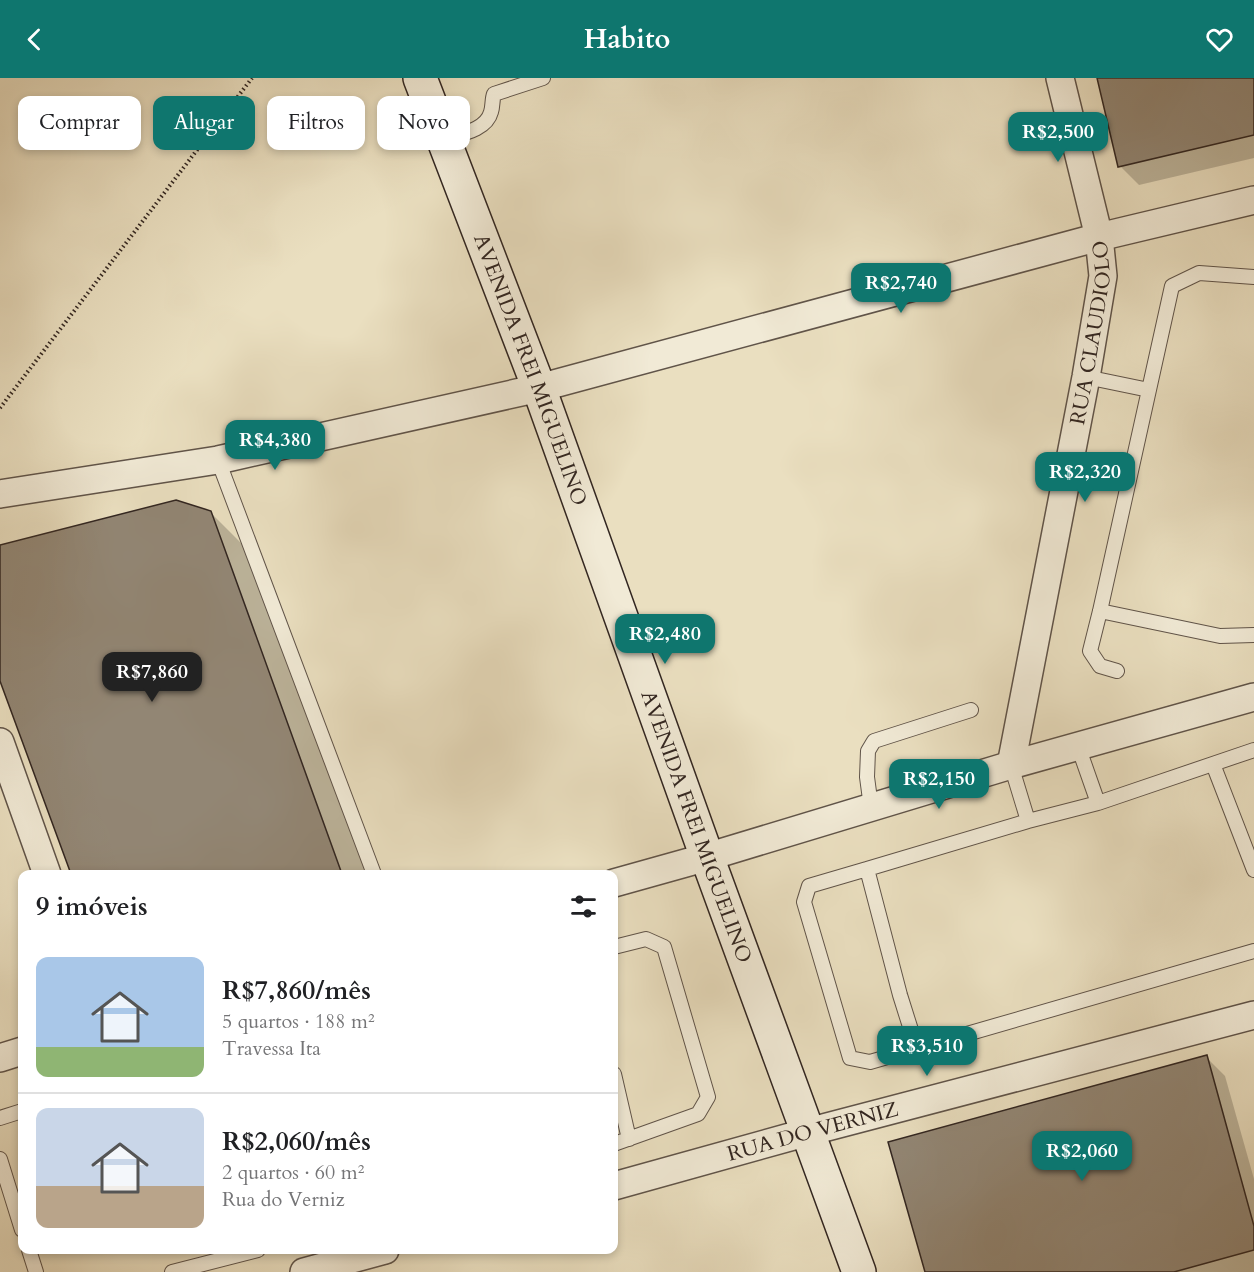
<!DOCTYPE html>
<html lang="pt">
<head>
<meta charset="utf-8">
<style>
  :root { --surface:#fff; --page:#f2f2f2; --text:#202124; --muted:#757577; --line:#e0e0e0; --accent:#0f766e }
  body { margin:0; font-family:Cardo,serif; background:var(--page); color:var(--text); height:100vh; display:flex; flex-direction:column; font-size:22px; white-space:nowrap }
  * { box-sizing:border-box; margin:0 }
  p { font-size:20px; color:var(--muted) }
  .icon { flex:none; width:33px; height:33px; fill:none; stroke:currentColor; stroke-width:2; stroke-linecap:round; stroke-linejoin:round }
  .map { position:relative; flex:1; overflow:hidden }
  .panel { position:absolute; left:18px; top:792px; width:600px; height:384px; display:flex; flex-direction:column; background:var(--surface); border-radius:12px; box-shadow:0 3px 9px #0003 }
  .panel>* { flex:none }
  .guide { position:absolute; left:18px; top:18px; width:600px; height:54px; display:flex; gap:12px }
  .price { position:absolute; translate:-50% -51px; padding:0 14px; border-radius:12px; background:var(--accent); color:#fff; font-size:20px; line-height:39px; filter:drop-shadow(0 2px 3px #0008) }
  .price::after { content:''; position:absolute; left:50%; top:36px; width:18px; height:14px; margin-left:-9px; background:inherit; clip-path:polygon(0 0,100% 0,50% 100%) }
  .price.active { background:#222; color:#fff }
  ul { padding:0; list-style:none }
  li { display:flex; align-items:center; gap:18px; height:150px; padding:0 18px }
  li+li { border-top:2px solid var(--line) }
  li span { display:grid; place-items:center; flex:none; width:168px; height:120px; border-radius:12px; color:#555 }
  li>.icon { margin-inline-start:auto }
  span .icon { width:72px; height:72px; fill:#fffc; stroke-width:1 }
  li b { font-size:26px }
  h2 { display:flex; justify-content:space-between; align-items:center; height:72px; padding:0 18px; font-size:26px }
  .pill { padding:0 21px; border-radius:12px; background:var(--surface); box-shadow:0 3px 9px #0003; font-size:21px; line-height:54px }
  .pill.active { background:var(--accent); color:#fff }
  header { display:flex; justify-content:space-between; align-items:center; height:78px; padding:0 18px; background:var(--accent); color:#fff; font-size:27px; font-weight:700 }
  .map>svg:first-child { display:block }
  .shadow { fill:#0003 }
  .building { fill:#928674; stroke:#322621; stroke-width:1.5 }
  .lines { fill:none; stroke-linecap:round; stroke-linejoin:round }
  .lane-casing { stroke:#605449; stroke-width:16 }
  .street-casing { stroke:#605449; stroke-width:30 }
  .secondary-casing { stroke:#322621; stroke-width:36 }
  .path { stroke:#322621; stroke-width:4; stroke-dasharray:1.5 3; stroke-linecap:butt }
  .lane { stroke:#f1ead6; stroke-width:14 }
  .street { stroke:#f1ead6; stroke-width:27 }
  .secondary { stroke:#f1ead6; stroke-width:33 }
  .labels { text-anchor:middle; stroke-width:4.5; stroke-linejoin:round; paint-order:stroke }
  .street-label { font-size:21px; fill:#322621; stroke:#f1ead6 }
</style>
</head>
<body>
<header><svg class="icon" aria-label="back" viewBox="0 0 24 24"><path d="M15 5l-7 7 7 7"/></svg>Habito<svg class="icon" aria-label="heart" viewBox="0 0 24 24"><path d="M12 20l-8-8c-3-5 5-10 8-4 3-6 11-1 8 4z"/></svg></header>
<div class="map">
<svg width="1254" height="1194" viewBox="0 0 1254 1194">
  <rect width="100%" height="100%" fill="#eadfc0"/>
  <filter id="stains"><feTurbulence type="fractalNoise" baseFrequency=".00333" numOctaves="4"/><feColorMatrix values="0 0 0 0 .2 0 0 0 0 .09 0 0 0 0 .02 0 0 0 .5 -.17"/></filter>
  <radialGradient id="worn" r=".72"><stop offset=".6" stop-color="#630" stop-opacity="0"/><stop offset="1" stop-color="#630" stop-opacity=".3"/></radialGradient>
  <path class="shadow" d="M1098,0h156v80l-115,27 -19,-19z
    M210,434l46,46 114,316h-298l-72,-197v-130z
    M1206,979l19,19 29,103v93h-328z"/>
  <path class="building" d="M1097,0h157v57l-136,32z
    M176,422l35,11 131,363h-271l-71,-193v-136z
    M1207,977l47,171v24l-80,22h-249l-37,-130z"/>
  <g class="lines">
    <defs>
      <path id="lane" d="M444,61c15,-5 42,-8 47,-27 2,-6 1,-13 3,-18l49,-16
        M1086,299l63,13
        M218,382l156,414
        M1100,533l120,25 34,-1
        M1117,593l-17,-5 -10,-15 10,-40 72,-325 27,-13 55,4
        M1078,668l20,57
        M1213,686l41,106
        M1011,687l17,56
        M871,729l-4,-30 1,-26 6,-10 97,-31
        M867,791l-58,17 -5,16 46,156 20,4 384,-111
        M614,869l32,-8 18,8 44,150 -10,17 -84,30
        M917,971l-17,-54 -33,-126 161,-48 70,-18 156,-53
        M614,996l15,65
        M0,1040l22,-7
        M0,1081l22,71
        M29,1172l7,22
        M172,1194l86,-22"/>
      <g id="street">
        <path d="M0,416l218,-34 321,-72 560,-151 155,-37"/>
        <path d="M0,664l47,132"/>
        <path id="s1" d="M1011,687l75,-388 17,-101 -4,-39 -39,-159"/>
        <path d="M614,805l93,-26 304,-92 243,-68"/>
        <path d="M0,980l22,-7"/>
        <path id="s2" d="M614,1108l194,-54 446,-117"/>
        <path d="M304,1194l81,-22"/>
      </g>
      <g id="secondary">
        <path id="s3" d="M420,0l119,310 168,469 152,415"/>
      </g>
    </defs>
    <use href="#lane" class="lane-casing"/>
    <use href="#street" class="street-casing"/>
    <use href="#secondary" class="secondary-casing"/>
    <path class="path" d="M0,330l252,-330"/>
    <use href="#lane" class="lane"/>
    <use href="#street" class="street"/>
    <use href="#secondary" class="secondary"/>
  </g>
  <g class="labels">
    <g class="street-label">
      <text dy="7" stroke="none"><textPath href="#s1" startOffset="440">RUA CLAUDIOLO</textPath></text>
      <text dy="7" stroke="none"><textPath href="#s3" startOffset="312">AVENIDA FREI MIGUELINO</textPath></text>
      <text dy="7" stroke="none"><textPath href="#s3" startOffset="798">AVENIDA FREI MIGUELINO</textPath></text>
      <text dy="7" stroke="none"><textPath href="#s2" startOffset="206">RUA DO VERNIZ</textPath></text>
    </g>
  </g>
  <rect width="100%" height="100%" filter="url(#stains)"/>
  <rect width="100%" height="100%" fill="url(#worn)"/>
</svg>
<b class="price" style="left:1058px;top:85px">R$2,500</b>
<b class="price" style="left:901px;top:236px">R$2,740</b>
<b class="price" style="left:275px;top:393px">R$4,380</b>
<b class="price" style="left:1085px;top:425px">R$2,320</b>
<b class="price" style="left:665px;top:587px">R$2,480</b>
<b class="price active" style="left:152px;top:625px">R$7,860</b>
<b class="price" style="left:939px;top:732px">R$2,150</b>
<b class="price" style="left:927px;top:999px">R$3,510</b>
<b class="price" style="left:1082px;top:1104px">R$2,060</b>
<div class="guide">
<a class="pill">Comprar</a>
<a class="pill active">Alugar</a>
<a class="pill">Filtros</a>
<a class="pill">Novo</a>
</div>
<section class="panel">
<h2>9 imóveis<svg class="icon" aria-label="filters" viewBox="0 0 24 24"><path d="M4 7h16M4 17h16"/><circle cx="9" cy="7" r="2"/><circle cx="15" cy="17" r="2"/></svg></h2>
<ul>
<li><span style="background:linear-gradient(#a9c7e8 75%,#8fb573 0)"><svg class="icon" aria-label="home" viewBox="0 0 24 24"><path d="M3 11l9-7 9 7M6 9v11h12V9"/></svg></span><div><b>R$7,860/mês</b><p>5 quartos · 188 m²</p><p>Travessa Ita</p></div></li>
<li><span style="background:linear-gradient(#c9d6e8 65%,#b9a48a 0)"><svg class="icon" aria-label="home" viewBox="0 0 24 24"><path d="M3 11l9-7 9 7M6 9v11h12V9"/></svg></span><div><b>R$2,060/mês</b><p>2 quartos · 60 m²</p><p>Rua do Verniz</p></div></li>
</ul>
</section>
</div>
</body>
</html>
